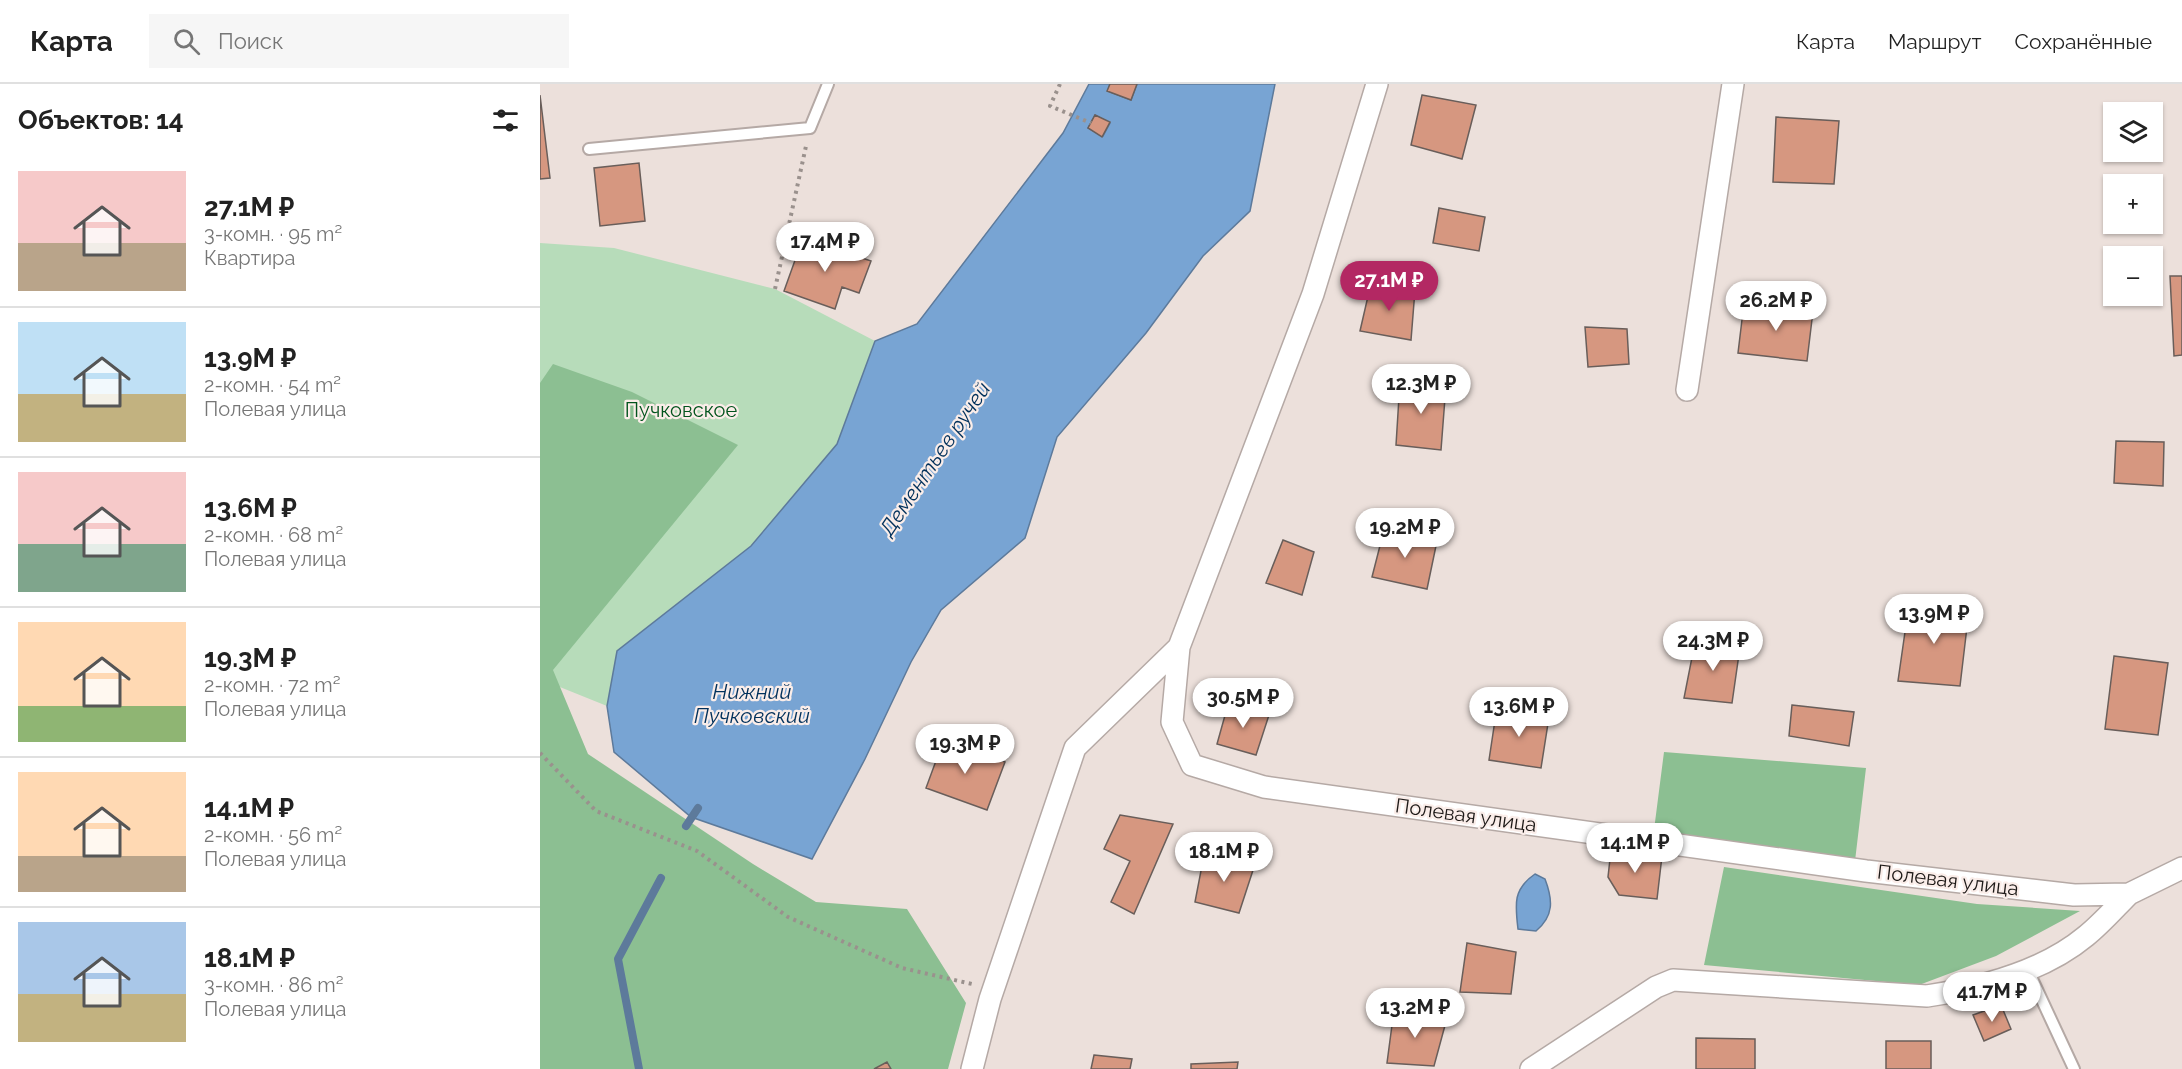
<!DOCTYPE html>
<html lang="ru">
<head>
<meta charset="utf-8">
<style>
  :root { --surface:#fff; --page:#f6f6f6; --text:#222; --muted:#767676; --line:#e0e0e0; --accent:#b32863 }
  body { margin:0; font-family:Raleway,sans-serif; background:var(--page); color:var(--text); height:100vh; display:flex; flex-direction:column; font-size:22px; white-space:nowrap }
  * { box-sizing:border-box; margin:0 }
  p { font-size:20px; color:var(--muted) }
  .icon { flex:none; width:33px; height:33px; fill:none; stroke:currentColor; stroke-width:2; stroke-linecap:round; stroke-linejoin:round }
  .map { position:relative; flex:1; overflow:hidden }
  .sheet { display:flex; flex-direction:column; background:var(--surface); width:540px }
  .sheet>* { flex:none }
  .tools { position:absolute; left:1563px; top:18px; display:grid; gap:12px }
  .tools a { display:grid; place-items:center; width:60px; height:60px; border-radius:0px; background:var(--surface); box-shadow:0 2px 4px #0004; font-size:30px }
  .price { position:absolute; translate:-50% -51px; padding:0 14px; border-radius:21px; background:#fff; color:#222; font-size:20px; line-height:39px; filter:drop-shadow(0 2px 3px #0008) }
  .price::after { content:''; position:absolute; left:50%; top:36px; width:18px; height:14px; margin-left:-9px; background:inherit; clip-path:polygon(0 0,100% 0,50% 100%) }
  .price.on { background:var(--accent); color:#fff }
  ul { padding:0; list-style:none }
  li { display:flex; align-items:center; gap:18px; height:150px; padding:0 18px }
  li+li { border-top:2px solid var(--line) }
  li span { display:grid; place-items:center; flex:none; width:168px; height:120px; border-radius:0px; color:#555 }
  li>.icon { margin-inline-start:auto }
  span .icon { width:72px; height:72px; fill:#fffc; stroke-width:1 }
  li b { font-size:26px }
  h2 { display:flex; justify-content:space-between; align-items:center; height:72px; padding:0 18px; font-size:26px }
  header { display:flex; align-items:center; gap:36px; box-sizing:border-box; height:84px; padding:0 30px; background:var(--surface); border-bottom:2px solid var(--line) }
  header strong { font-size:28px }
  nav { display:flex; gap:33px; margin-inline-start:auto; font-size:21px }
  .search { width:420px; height:54px; background:var(--page); display:flex; align-items:center; gap:15px; box-sizing:border-box; padding:0 21px; border-radius:0px; color:var(--muted); font-size:22px }
  main { display:flex; flex:1; min-height:0 }
  .map>svg:first-child { display:block }
  .green { fill:#b7dcba }
  .forest { fill:#8cbf92 }
  .water { fill:#78a4d3; stroke:#5d7a9b; stroke-width:1.5; fill-rule:evenodd }
  .lines { fill:none; stroke-linecap:round; stroke-linejoin:round }
  .stream { stroke:#5d7a9b; stroke-width:8 }
  .building { fill:#d69780; stroke:#695e5a; stroke-width:1.5 }
  .lane-casing { stroke:#b5a9a5; stroke-width:14 }
  .street-casing { stroke:#b5a9a5; stroke-width:24 }
  .path { stroke:#9a918d; stroke-width:4; stroke-dasharray:3 4.5; stroke-linecap:butt }
  .lane { stroke:#fff; stroke-width:10 }
  .street { stroke:#fff; stroke-width:21 }
  .labels { text-anchor:middle; stroke-width:4.5; stroke-linejoin:round; paint-order:stroke }
  .park-label { font-size:20px; fill:#01541c; stroke:#faede9 }
  .street-label { font-size:20px; fill:#1d1917; stroke:#faede9 }
  .water-label { font-size:21px; font-style:italic; fill:#00305b; stroke:#faede9 }
</style>
</head>
<body>
<header>
<strong>Карта</strong>
<div class="search"><svg class="icon" aria-label="search" viewBox="0 0 24 24"><circle cx="10" cy="10" r="6"/><path d="M15 15l6 6"/></svg>Поиск</div>
<nav><a>Карта</a><a>Маршрут</a><a>Сохранённые</a></nav>
</header>
<main>
<section class="sheet">
<h2>Объектов: 14<svg class="icon" aria-label="filters" viewBox="0 0 24 24"><path d="M4 7h16M4 17h16"/><circle cx="9" cy="7" r="2"/><circle cx="15" cy="17" r="2"/></svg></h2>
<ul>
<li><span style="background:linear-gradient(#f6c9c9 60%,#b9a48a 0)"><svg class="icon" aria-label="home" viewBox="0 0 24 24"><path d="M3 11l9-7 9 7M6 9v11h12V9"/></svg></span><div><b>27.1M ₽</b><p>3-комн. · 95 m²</p><p>Квартира</p></div></li>
<li><span style="background:linear-gradient(#bfe0f5 60%,#c2b280 0)"><svg class="icon" aria-label="home" viewBox="0 0 24 24"><path d="M3 11l9-7 9 7M6 9v11h12V9"/></svg></span><div><b>13.9M ₽</b><p>2-комн. · 54 m²</p><p>Полевая улица</p></div></li>
<li><span style="background:linear-gradient(#f6c9c9 60%,#7fa58c 0)"><svg class="icon" aria-label="home" viewBox="0 0 24 24"><path d="M3 11l9-7 9 7M6 9v11h12V9"/></svg></span><div><b>13.6M ₽</b><p>2-комн. · 68 m²</p><p>Полевая улица</p></div></li>
<li><span style="background:linear-gradient(#ffd9b3 70%,#8fb573 0)"><svg class="icon" aria-label="home" viewBox="0 0 24 24"><path d="M3 11l9-7 9 7M6 9v11h12V9"/></svg></span><div><b>19.3M ₽</b><p>2-комн. · 72 m²</p><p>Полевая улица</p></div></li>
<li><span style="background:linear-gradient(#ffd9b3 70%,#b9a48a 0)"><svg class="icon" aria-label="home" viewBox="0 0 24 24"><path d="M3 11l9-7 9 7M6 9v11h12V9"/></svg></span><div><b>14.1M ₽</b><p>2-комн. · 56 m²</p><p>Полевая улица</p></div></li>
<li><span style="background:linear-gradient(#a9c7e8 60%,#c2b280 0)"><svg class="icon" aria-label="home" viewBox="0 0 24 24"><path d="M3 11l9-7 9 7M6 9v11h12V9"/></svg></span><div><b>18.1M ₽</b><p>3-комн. · 86 m²</p><p>Полевая улица</p></div></li>
</ul>
</section>
<div class="map">
<svg width="1642" height="985" viewBox="0 0 1642 985">
  <rect width="100%" height="100%" fill="#ece0db"/>
  <path class="green" d="M0,159l74,5 161,41 100,52 -38,103 -86,102 -134,105 -10,55 -67,-27z"/>
  <path class="forest" d="M13,280l79,28 106,53 -185,225 35,84 165,110 63,38 91,7 59,94 -18,66h-408v-686z
    M1124,668l202,16 -11,93 -201,-31z
    M1184,783l253,37 103,7 -84,45 -77,29 -215,-20z"/>
  <path class="water" d="M549,0h21l-2,7 23,9 6,-16h138l-25,127 -47,45 -57,77 -89,104 -32,101 -84,72 -30,52 -46,97 -53,100 -121,-42 -77,-65 -7,-46 10,-55 134,-105 86,-102 38,-103 42,-17 146,-191zM555,31l15,8 -7,13 -15,-8z
    M995,790l10,5c8,21 9,37 -9,52l-18,-2c-3,-25 -5,-40 17,-55z"/>
  <g class="lines">
    <path class="stream" d="M146,742l12,-18
      M99,985l-21,-110 43,-81"/>
  </g>
  <path class="building" d="M570,0h27l-6,16 -24,-9z
    M0,11l10,83 -10,1z
    M882,11l54,10 -14,54 -51,-14z
    M555,31l15,7 -8,15 -14,-9z
    M1236,33l63,4 -5,63 -61,-2z
    M99,79l6,58 -45,5 -6,-58z
    M899,124l46,9 -6,34 -46,-8z
    M263,154l68,23 -12,32 -17,-6 -7,22 -51,-18z
    M1630,192h12v79l-8,1z
    M831,199l44,7 -4,50 -51,-9z
    M1204,219l69,8 -6,50 -69,-8z
    M1045,243l42,2 2,35 -41,3z
    M860,297l46,4 -5,65 -45,-5z
    M1576,357l48,1 -1,44 -49,-3z
    M844,446l53,11 -10,48 -55,-12z
    M743,456l31,12 -12,43 -36,-12z
    M1369,520l60,6 -9,76 -62,-5z
    M1156,553l44,10 -8,56 -48,-5z
    M1574,572l54,7 -10,72 -53,-6z
    M689,617l40,14 -13,40 -39,-11z
    M1252,621l62,7 -5,34 -60,-10z
    M957,623l52,10 -8,51 -52,-8z
    M404,655l61,23 -18,48 -61,-22z
    M580,731l53,9 -39,90 -23,-12 19,-41 -26,-12z
    M1071,766l51,6 -5,43 -38,-4 -11,-18z
    M664,771l51,9 -16,49 -44,-11z
    M927,859l49,9 -5,42 -51,-2z
    M1461,921l10,24 -27,12 -11,-26z
    M854,926l53,8 -13,48 -47,-3z
    M1156,954l59,1v30h-59z
    M1346,957h45v28h-45z
    M554,971l38,4 -2,10h-39z
    M347,978l4,7h-17z
    M698,978l-1,7h-46v-5z"/>
  <g class="lines">
    <defs>
      <path id="lane" d="M49,65l221,-21 18,-44
        M1487,884l47,101"/>
      <path id="street" d="M1147,306l46,-306
        M639,563l-7,75 20,43 72,22 602,84 208,24 55,-1 53,-26
        M432,985l18,-70 85,-251 104,-101 134,-353 64,-210
        M991,985l125,-82 17,-7 254,16c53,-8 117,-25 159,-60 15,-12 29,-28 43,-42"/>
    </defs>
    <use href="#lane" class="lane-casing"/>
    <use href="#street" class="street-casing"/>
    <path class="path" d="M520,0l-10,22 41,17
      M235,205l31,-143
      M0,669l56,58 101,40 91,66 114,51 70,16"/>
    <use href="#lane" class="lane"/>
    <use href="#street" class="street"/>
  </g>
  <g class="labels">
    <g class="park-label">
      <text x="141" y="333">Пучковское</text>
    </g>
    <g class="street-label">
      <text transform="translate(926 731) rotate(8)" y="7">Полевая улица</text>
      <text transform="translate(1408 796) rotate(7)" y="7">Полевая улица</text>
    </g>
    <g class="water-label">
      <text transform="translate(395 375) rotate(-56)" y="7">Дементьев ручей</text>
      <text x="212" y="615">Нижний<tspan x="212" dy="24">Пучковский</tspan></text>
    </g>
  </g>
</svg>
<div class="tools">
<a><svg class="icon" aria-label="layers" viewBox="0 0 24 24"><path d="M12 4l9 5-9 5-9-5zM3 14l9 5 9-5"/></svg></a>
<a>+</a>
<a>−</a>
</div>
<b class="price" style="left:285px;top:189px">17.4M ₽</b>
<b class="price on" style="left:849px;top:228px">27.1M ₽</b>
<b class="price" style="left:1236px;top:248px">26.2M ₽</b>
<b class="price" style="left:881px;top:331px">12.3M ₽</b>
<b class="price" style="left:865px;top:475px">19.2M ₽</b>
<b class="price" style="left:1394px;top:561px">13.9M ₽</b>
<b class="price" style="left:1173px;top:588px">24.3M ₽</b>
<b class="price" style="left:703px;top:645px">30.5M ₽</b>
<b class="price" style="left:979px;top:654px">13.6M ₽</b>
<b class="price" style="left:425px;top:691px">19.3M ₽</b>
<b class="price" style="left:1095px;top:790px">14.1M ₽</b>
<b class="price" style="left:684px;top:799px">18.1M ₽</b>
<b class="price" style="left:1452px;top:939px">41.7M ₽</b>
<b class="price" style="left:875px;top:955px">13.2M ₽</b>
</div>
</main>
</body>
</html>
